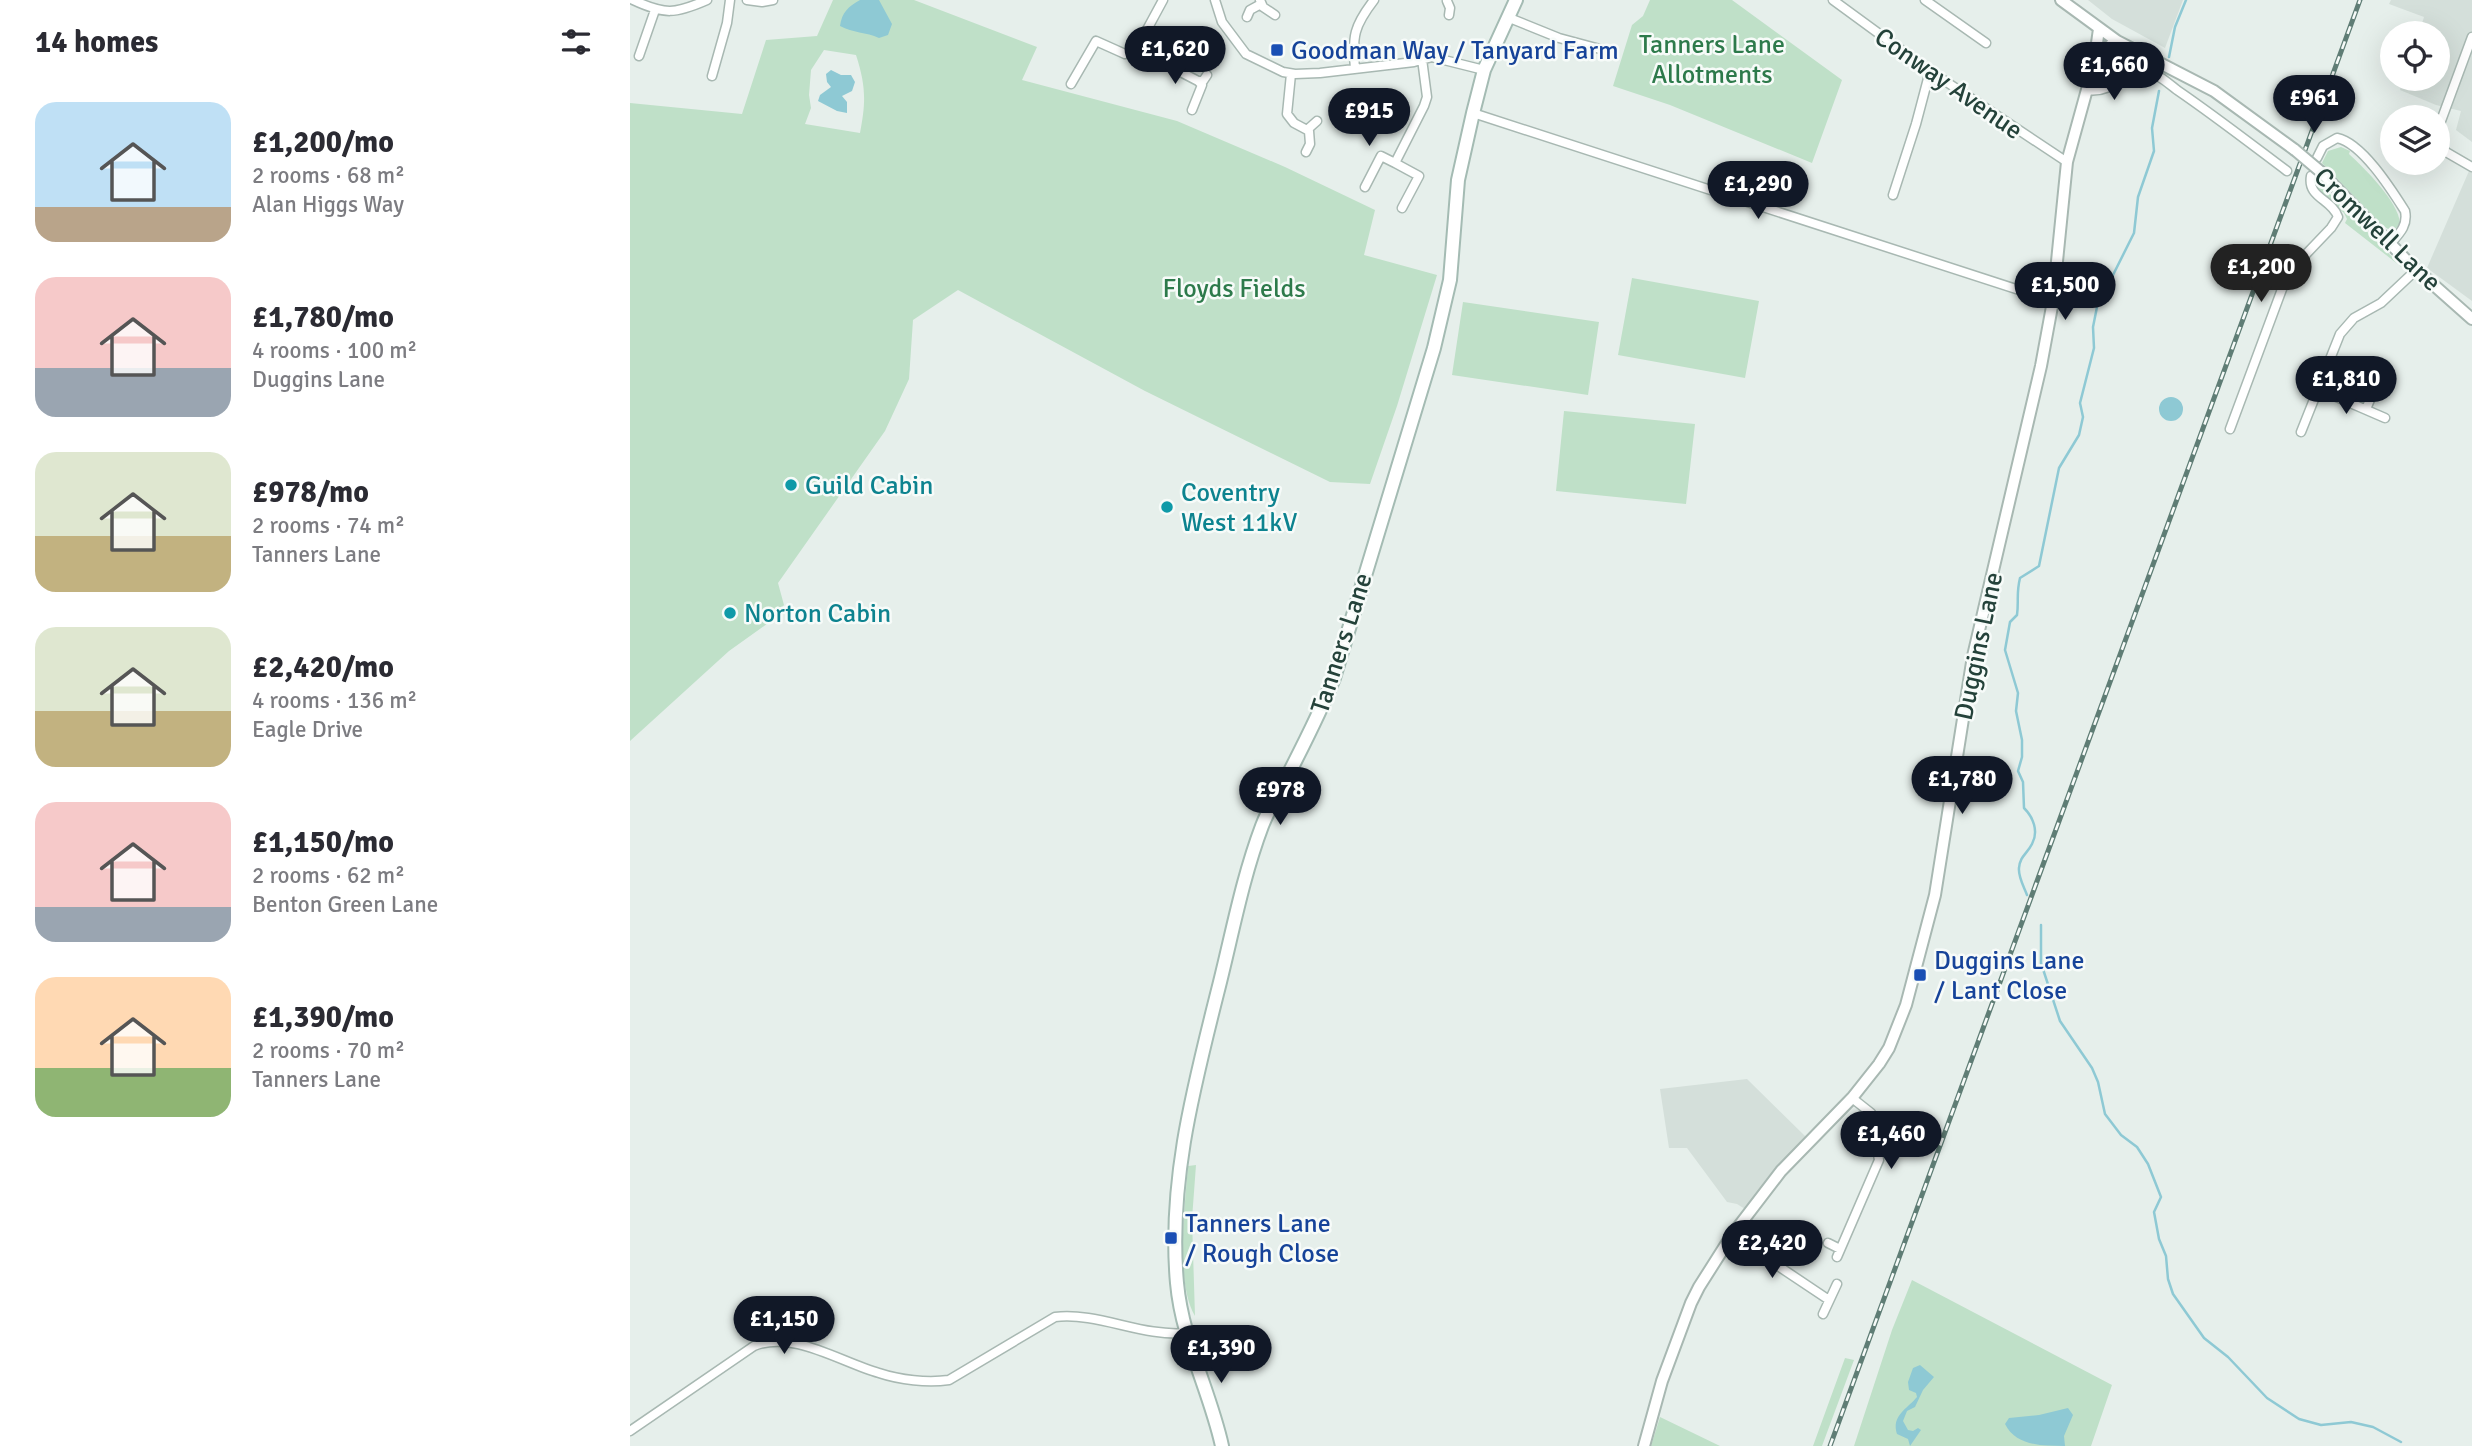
<!DOCTYPE html>
<html lang="en">
<head>
<meta charset="utf-8">
<style>
  :root { --surface:#fff; --page:#f2f2f3; --text:#2b2b33; --muted:#7c7c81; --accent:#111827 }
  body { margin:0; font-family:Signika,sans-serif; background:var(--page); color:var(--text); height:100vh; display:flex; flex-direction:column; font-size:26px; white-space:nowrap }
  * { box-sizing:border-box; margin:0 }
  p { font-size:23px; color:var(--muted) }
  .icon { flex:none; width:38px; height:38px; fill:none; stroke:currentColor; stroke-width:2; stroke-linecap:round; stroke-linejoin:round }
  .map { position:relative; flex:1; overflow:hidden }
  .details { display:flex; flex-direction:column; background:var(--surface); width:630px }
  .details>* { flex:none }
  .fabs { position:absolute; left:1750px; top:21px; display:grid; gap:14px }
  .fabs a { display:grid; place-items:center; width:70px; height:70px; border-radius:50%; background:var(--surface); box-shadow:0 7px 28px #0002; font-size:35px }
  .price { position:absolute; translate:-50% -60px; padding:0 16px; border-radius:24px; background:var(--accent); color:#fff; font-size:23px; line-height:46px; filter:drop-shadow(0 2px 4px #0008) }
  .price::after { content:''; position:absolute; left:50%; top:42px; width:21px; height:16px; margin-left:-10px; background:inherit; clip-path:polygon(0 0,100% 0,50% 100%) }
  .price.active { background:#222; color:#fff }
  ul { padding:0; list-style:none }
  li { display:flex; align-items:center; gap:21px; height:175px; padding:0 35px }
  li span { display:grid; place-items:center; flex:none; width:196px; height:140px; border-radius:21px; color:#555 }
  li>.icon { margin-inline-start:auto }
  span .icon { width:84px; height:84px; fill:#fffc; stroke-width:1 }
  li b { font-size:30px }
  h2 { display:flex; justify-content:space-between; align-items:center; height:84px; padding:0 35px; font-size:30px }
  main { display:flex; flex:1; min-height:0 }
  .map>svg:first-child { display:block }
  .built { fill:#d4dfda }
  .green { fill:#bfe0c8; fill-rule:evenodd }
  .water { fill:#8ec9d4 }
  .lines { fill:none; stroke-linecap:round; stroke-linejoin:round }
  .stream { stroke:#8ec9d4; stroke-width:2.5 }
  .minor-casing { stroke:#a8b8b2; stroke-width:11 }
  .tertiary-casing { stroke:#a8b8b2; stroke-width:14 }
  .secondary-casing { stroke:#a4bbb3; stroke-width:16 }
  .minor { stroke:#fff; stroke-width:8 }
  .tertiary { stroke:#fff; stroke-width:10 }
  .secondary { stroke:#fff; stroke-width:12 }
  .rail-casing { stroke:#5f7d75; stroke-width:5 }
  .rail { stroke:#f7fbf9; stroke-width:2.5; stroke-dasharray:8; stroke-linecap:butt }
  .tertiary-bridge-casing { stroke:#a8b8b2; stroke-width:14; stroke-linecap:butt }
  .tertiary-bridge { stroke:#fff; stroke-width:10 }
  .transit-dot { fill:#1a4fb4; stroke:#f7fbf9; stroke-width:2.5 }
  .culture-dot { fill:#0f9aa8; stroke:#f7fbf9; stroke-width:2.5 }
  .labels { text-anchor:middle; stroke-width:5; stroke-linejoin:round; paint-order:stroke }
  .park-label { font-size:26px; fill:#2d7a4b; stroke:#f7fbf9 }
  .transit-label { font-size:26px; fill:#164399; stroke:#f7fbf9; text-anchor:start }
  .street-label { font-size:26px; fill:#24423a; stroke:#f7fbf9 }
  .culture-label { font-size:26px; fill:#0d838f; stroke:#f7fbf9; text-anchor:start }
</style>
</head>
<body>
<main>
<section class="details">
<h2>14 homes<svg class="icon" aria-label="filters" viewBox="0 0 24 24"><path d="M4 7h16M4 17h16"/><circle cx="9" cy="7" r="2"/><circle cx="15" cy="17" r="2"/></svg></h2>
<ul>
<li><span style="background:linear-gradient(#bfe0f5 75%,#b9a48a 0)"><svg class="icon" aria-label="home" viewBox="0 0 24 24"><path d="M3 11l9-7 9 7M6 9v11h12V9"/></svg></span><div><b>£1,200/mo</b><p>2 rooms · 68 m²</p><p>Alan Higgs Way</p></div></li>
<li><span style="background:linear-gradient(#f6c9c9 65%,#9aa5b1 0)"><svg class="icon" aria-label="home" viewBox="0 0 24 24"><path d="M3 11l9-7 9 7M6 9v11h12V9"/></svg></span><div><b>£1,780/mo</b><p>4 rooms · 100 m²</p><p>Duggins Lane</p></div></li>
<li><span style="background:linear-gradient(#dfe7d0 60%,#c2b280 0)"><svg class="icon" aria-label="home" viewBox="0 0 24 24"><path d="M3 11l9-7 9 7M6 9v11h12V9"/></svg></span><div><b>£978/mo</b><p>2 rooms · 74 m²</p><p>Tanners Lane</p></div></li>
<li><span style="background:linear-gradient(#dfe7d0 60%,#c2b280 0)"><svg class="icon" aria-label="home" viewBox="0 0 24 24"><path d="M3 11l9-7 9 7M6 9v11h12V9"/></svg></span><div><b>£2,420/mo</b><p>4 rooms · 136 m²</p><p>Eagle Drive</p></div></li>
<li><span style="background:linear-gradient(#f6c9c9 75%,#9aa5b1 0)"><svg class="icon" aria-label="home" viewBox="0 0 24 24"><path d="M3 11l9-7 9 7M6 9v11h12V9"/></svg></span><div><b>£1,150/mo</b><p>2 rooms · 62 m²</p><p>Benton Green Lane</p></div></li>
<li><span style="background:linear-gradient(#ffd9b3 65%,#8fb573 0)"><svg class="icon" aria-label="home" viewBox="0 0 24 24"><path d="M3 11l9-7 9 7M6 9v11h12V9"/></svg></span><div><b>£1,390/mo</b><p>2 rooms · 70 m²</p><p>Tanners Lane</p></div></li>
</ul>
</section>
<div class="map">
<svg width="1842" height="1446" viewBox="0 0 1842 1446">
  <rect width="100%" height="100%" fill="#e6efeb"/>
  <path class="built" d="M1458,0h95l-18,48 -53,-29z
    M1761,0h81v142l-16,-12 5,-19 -25,-6 -36,-15 3,-11h35v-46h-19l5,-16 -35,-13z
    M1842,164v137l-45,-33z
    M1117,1079l59,58 -32,34 -29,38 -8,-5 -10,-2 -40,-54h-18l-9,-59z"/>
  <path class="green" d="M203,0h81l123,47 -15,33 155,41 108,46 90,43 -11,45 73,20 -40,131 -27,78 -40,-2 -185,-91 -187,-101 -45,30 -4,59 -24,52 -107,152 6,22 -13,16 -42,30 -99,90v-638l112,11 24,-74 51,-4zM194,50l32,5c10,31 10,47 4,78l-55,-9 6,-16 -2,-13 2,-25z
    M1020,0h82l110,80 -30,83 -142,-58 -57,-19 19,-61 11,-9z
    M1711,147l9,4 -1,3c16,15 49,47 51,69l-4,5 -6,2 -7,-4 -61,-63 6,-12z
    M1685,179l89,90 -59,-46 2,-4 -3,-6 -26,-23z
    M1002,278l127,23 -14,77 -127,-23z
    M833,302l136,20 -11,73 -136,-20z
    M934,411l131,13 -9,80 -130,-13z
    M566,1165l-4,54 3,97c-20,-34 -10,-110 -7,-150z
    M1282,1280l200,105 -21,61h-237l38,-116z
    M1215,1358l9,2 -32,86h-9z
    M1030,1417l60,29h-69z"/>
  <path class="water" d="M230,0h19l13,24 -4,11 -9,3c-13,-6 -26,-5 -39,-12 2,-14 8,-19 20,-26z
    M201,70l10,5h10l4,7 -3,9 -10,5 5,6v11l-10,-2 -19,-10 2,-6 11,-8 -4,-5 -1,-8z
    M1529 409a12 12 0 1 1 24 0a12 12 0 1 1-24 0Z
    M1290,1365l14,12 -11,13 -8,17 -8,4 -4,10 5,9 5,1 5,-3 3,2 -11,16 -2,-7 -11,-5c-6,-18 10,-25 20,-37l-1,-4 -7,-3 -1,-8 5,-14z
    M1438,1408l5,7 -9,21 1,10c-23,0 -49,0 -60,-22l4,-6 30,-3z"/>
  <g class="lines">
    <path class="stream" d="M1539,57l6,-30 11,-27
      M1397,895c-3,-8 -9,-18 -8,-27 1,-12 8,-14 13,-24 7,-13 1,-27 -8,-36l-1,-26 -5,-11 4,-14v-17l-6,-29 2,-18 -13,-43 5,-28 7,-7c2,-14 -1,-21 3,-37l19,-12 20,-98 20,-33 4,-18 -3,-14 14,-55 -1,-21 4,-20 37,-74 4,-36 16,-46 -2,-23 7,-37
      M1411,925v38l19,58 32,47 6,14 7,32 16,21 16,12 11,17 13,33 -7,15 5,27 7,17 2,23 5,15 31,44 24,19 39,41 32,21 22,6 30,-3 22,5 28,15"/>
    <defs>
      <path id="minor" d="M3,0c32,15 42,14 74,0
        M117,0l15,2 11,-2
        M585,0l7,22 24,32 37,18 12,2 25,-1 94,-11 18,-5 52,13
        M630,0l3,7 12,8
        M1203,0l97,71 137,91
        M1295,0l61,43
        M817,1l3,7 -1,7
        M617,17l3,-7 11,-6
        M877,17l52,21 41,11
        M511,48l9,8 48,25h5l4,-6
        M9,56l16,-46
        M725,69c-3,-33 -1,-43 19,-69
        M661,74l-4,40 7,9 15,8 1,13 -4,8
        M82,76l15,-53 3,-23
        M441,84l25,-43 29,13 16,-6 2,-11 20,-37
        M1456,90c32,5 36,-25 59,-20 12,3 23,13 32,20 38,26 74,54 110,81
        M562,110l10,-25 -4,-4
        M843,113l580,188
        M678,129l9,-8
        M1808,129l34,-92
        M1808,140l8,12 26,15
        M1687,158l6,-12 14,-8c25,5 54,51 68,73 3,14 -5,22 -14,32
        M735,187l16,-31 14,7
        M1263,195l23,-71 14,-53
        M772,208l17,-32 -24,-13 29,-57 3,-9 -5,-38
        M1688,389l67,29
        M1736,409l19,-44
        M1600,429l58,-156 43,-45 7,-11c-6,-18 -31,-19 -27,-41
        M1671,432l39,-98 14,-16 27,-15 35,-33
        M1102,1235l97,65
        M1198,1243l12,6
        M1207,1257l42,-97 -8,-47 -19,-15
        M1193,1314l14,-30
        M0,1431l124,-85c39,-16 86,16 125,27 21,7 48,10 70,7l106,-63c44,-5 86,20 131,16"/>
      <path id="tertiary" d="M1431,0l56,41 97,50 81,59
        M1465,61l10,-12 12,-8
        M1691,172l89,92 62,55
        M1014,1446l18,-65 29,-78 8,-16 33,-52 49,-64 71,-73 27,-34 10,-16 17,-43 29,-110 38,-239 68,-290 12,-65 14,-139 27,-98 5,-35"/>
      <path id="secondary" d="M592,1446c-12,-55 -40,-106 -45,-163 -9,-101 17,-197 41,-293 14,-55 24,-111 44,-164 6,-16 16,-32 24,-47 17,-33 34,-66 48,-101l100,-330 16,-68 8,-100 15,-67 11,-43 32,-70"/>
    </defs>
    <use href="#minor" class="minor-casing"/>
    <use href="#tertiary" class="tertiary-casing"/>
    <use href="#secondary" class="secondary-casing"/>
    <use href="#minor" class="minor"/>
    <use href="#tertiary" class="tertiary"/>
    <use href="#secondary" class="secondary"/>
    <defs>
      <path id="rail" d="M1200,1446l530,-1446"/>
    </defs>
    <use href="#rail" class="rail-casing"/>
    <use href="#rail" class="rail"/>
    <defs>
      <path id="tertiary-bridge" d="M1665,150l26,22"/>
    </defs>
    <use href="#tertiary-bridge" class="tertiary-bridge-casing"/>
    <use href="#tertiary-bridge" class="tertiary-bridge"/>
  </g>
  <g class="transit-dot">
    <rect x="640" y="43" width="14" height="14" rx="3.5"/>
    <rect x="1283" y="968" width="14" height="14" rx="3.5"/>
    <rect x="534" y="1231" width="14" height="14" rx="3.5"/>
  </g>
  <g class="culture-dot">
    <circle cx="161" cy="485" r="7"/>
    <circle cx="537" cy="507" r="7"/>
    <circle cx="100" cy="613" r="7"/>
  </g>
  <g class="labels">
    <g class="park-label">
      <text x="1082" y="53">Tanners Lane<tspan x="1082" dy="30">Allotments</tspan></text>
      <text x="604" y="297">Floyds Fields</text>
    </g>
    <g class="transit-label">
      <text x="661" y="59">Goodman Way / Tanyard Farm</text>
      <text x="1304" y="969">Duggins Lane<tspan x="1304" dy="30">/ Lant Close</tspan></text>
      <text x="555" y="1232">Tanners Lane<tspan x="555" dy="30">/ Rough Close</tspan></text>
    </g>
    <g class="street-label">
      <text transform="translate(1319 83) rotate(35)" y="9">Conway Avenue</text>
      <text transform="translate(1748 229) rotate(44)" y="9">Cromwell Lane</text>
      <text transform="translate(711 643) rotate(-72)" y="9">Tanners Lane</text>
      <text transform="translate(1348 646) rotate(-78)" y="9">Duggins Lane</text>
    </g>
    <g class="culture-label">
      <text x="175" y="494">Guild Cabin</text>
      <text x="551" y="501">Coventry<tspan x="551" dy="30">West 11kV</tspan></text>
      <text x="114" y="622">Norton Cabin</text>
    </g>
  </g>
</svg>
<div class="fabs">
<a><svg class="icon" aria-label="locate" viewBox="0 0 24 24"><circle cx="12" cy="12" r="6"/><path d="M12 2v4M12 18v4M2 12h4M18 12h4"/></svg></a>
<a><svg class="icon" aria-label="layers" viewBox="0 0 24 24"><path d="M12 4l9 5-9 5-9-5zM3 14l9 5 9-5"/></svg></a>
</div>
<b class="price" style="left:545px;top:86px">£1,620</b>
<b class="price" style="left:1484px;top:102px">£1,660</b>
<b class="price" style="left:1684px;top:135px">£961</b>
<b class="price" style="left:739px;top:148px">£915</b>
<b class="price" style="left:1128px;top:221px">£1,290</b>
<b class="price active" style="left:1631px;top:304px">£1,200</b>
<b class="price" style="left:1435px;top:322px">£1,500</b>
<b class="price" style="left:1716px;top:416px">£1,810</b>
<b class="price" style="left:1332px;top:816px">£1,780</b>
<b class="price" style="left:650px;top:827px">£978</b>
<b class="price" style="left:1261px;top:1171px">£1,460</b>
<b class="price" style="left:1142px;top:1280px">£2,420</b>
<b class="price" style="left:154px;top:1356px">£1,150</b>
<b class="price" style="left:591px;top:1385px">£1,390</b>
</div>
</main>
</body>
</html>
